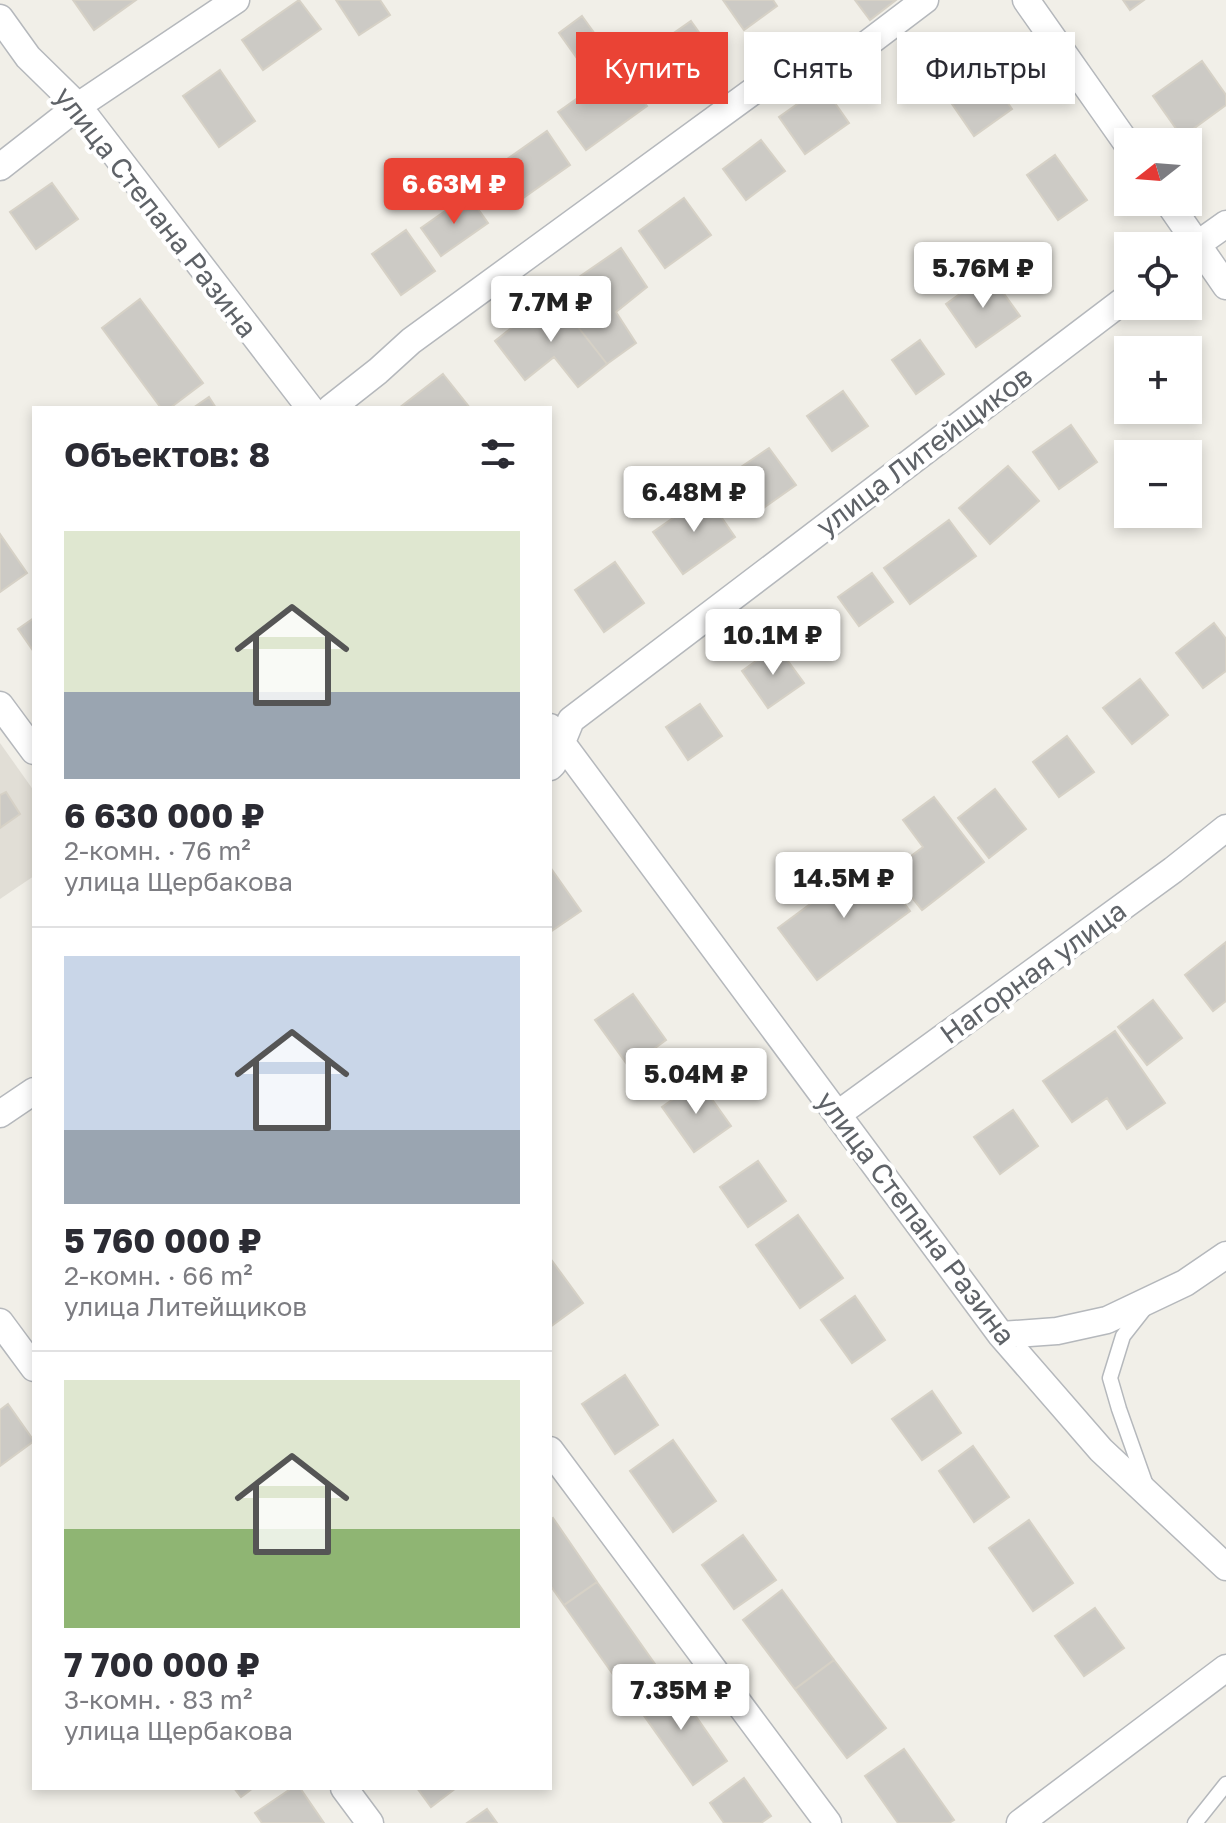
<!DOCTYPE html>
<html lang="ru">
<head>
<meta charset="utf-8">
<style>
  :root { --surface:#fff; --page:#f2f2f3; --text:#2b2b33; --muted:#7c7c81; --line:#e1e1e2; --accent:#ea4335 }
  body { margin:0; font-family:"Golos Text",sans-serif; background:var(--page); color:var(--text); height:100vh; display:flex; flex-direction:column; font-size:30px; white-space:nowrap }
  * { box-sizing:border-box; margin:0 }
  p { font-size:26px; color:var(--muted) }
  .icon { flex:none; width:44px; height:44px; fill:none; stroke:currentColor; stroke-width:2; stroke-linecap:round; stroke-linejoin:round }
  .map { position:relative; flex:1; overflow:hidden }
  .panel { position:absolute; left:32px; top:406px; width:520px; height:1384px; display:flex; flex-direction:column; background:var(--surface); border-radius:0px; box-shadow:0 4px 12px #0003 }
  .panel>* { flex:none }
  .guide { position:absolute; left:576px; top:32px; width:530px; height:72px; display:flex; gap:16px }
  .needle { width:52px; rotate:253deg }
  .buttons { position:absolute; left:1114px; top:128px; display:grid; gap:16px }
  .buttons a { display:grid; place-items:center; width:88px; height:88px; border-radius:0px; background:var(--surface); box-shadow:0 4px 12px #0003; font-size:40px }
  .price { position:absolute; translate:-50% -68px; padding:0 18px; border-radius:8px; background:#fff; color:#222; font-size:26px; line-height:52px; filter:drop-shadow(0 2px 4px #0008) }
  .price::after { content:''; position:absolute; left:50%; top:48px; width:24px; height:18px; margin-left:-12px; background:inherit; clip-path:polygon(0 0,100% 0,50% 100%) }
  .price.selected { background:var(--accent); color:#fff }
  ul { padding:0; list-style:none }
  li { display:grid; align-content:center; gap:16px; height:424px; padding:0 32px }
  li+li { border-top:2px solid var(--line) }
  li span { display:grid; place-items:center; height:248px; border-radius:0px; color:#555 }
  li>.icon { margin-inline-start:auto }
  span .icon { width:144px; height:144px; fill:#fffc; stroke-width:1 }
  li b { font-size:34px }
  h2 { display:flex; justify-content:space-between; align-items:center; height:96px; padding:0 32px; font-size:34px }
  .chip { padding:0 28px; border-radius:0px; background:var(--surface); box-shadow:0 4px 12px #0003; font-size:28px; line-height:72px }
  .chip.selected { background:var(--accent); color:#fff }
  .map>svg:first-child { display:block }
  .education { fill:#e1ded6 }
  .building { fill:#cccac5; stroke:#d6d1c6; stroke-width:2 }
  .lines { fill:none; stroke-linecap:round; stroke-linejoin:round }
  .lane-casing { stroke:#b5b8bc; stroke-width:17 }
  .street-casing { stroke:#b5b8bc; stroke-width:29 }
  .lane { stroke:#fff; stroke-width:14 }
  .street { stroke:#fff; stroke-width:26 }
  .labels { text-anchor:middle; stroke-width:8; stroke-linejoin:round; paint-order:stroke }
  .street-label { font-size:28px; fill:#5f6368; stroke:#fff }
</style>
</head>
<body>
<div class="map">
<svg width="1226" height="1823" viewBox="0 0 1226 1823">
  <rect width="100%" height="100%" fill="#f1efe8"/>
  <path class="education" d="M0,743l34,48v85l-34,23z"/>
  <path class="building" d="M73,0h63l-42,30z
    M299,0l22,29 -58,41 -21,-30z
    M336,0h44l10,15 -31,20z
    M723,0h50l4,6 -33,24z
    M855,0h41l-26,20z
    M1123,0h21l-14,10z
    M582,16l65,90 -61,44 -28,-38 38,-27 -37,-52z
    M691,21l27,38 -50,35 -27,-38z
    M1202,61l24,34v10l-44,32 -29,-41z
    M220,70l35,51 -36,26 -36,-51z
    M989,77l23,32 -38,27 -22,-32z
    M823,86l26,37 -44,31 -26,-37z
    M547,131l23,34 -54,38 -23,-34z
    M761,140l24,31 -39,29 -23,-31z
    M1055,155l32,45 -29,20 -31,-45z
    M52,183l26,36 -42,30 -26,-37z
    M468,195l20,28 -47,33 -20,-28z
    M684,198l27,37 -46,33 -26,-37z
    M406,230l29,41 -34,24 -29,-41z
    M621,248l26,39 -31,25 20,31 -29,21 -54,-69z
    M989,273l31,43 -44,31 -30,-43z
    M553,295l54,69 -29,23 -24,-30 -29,23 -30,-39z
    M140,299l63,84 -33,25h-9l-59,-80z
    M920,340l24,34 -28,20 -24,-34z
    M443,374l27,34h-71z
    M843,391l25,35 -36,25 -25,-35z
    M209,397l7,11h-23z
    M1149,410h18l-12,8z
    M1071,425l26,37 -38,27 -26,-37z
    M769,448l27,37 -34,24 -27,-38z
    M1008,466l31,35 -49,43 -31,-36z
    M706,495l29,42 -52,37 -30,-42z
    M949,520l27,36 -66,48 -26,-36z
    M0,534l27,39 -27,19z
    M615,562l29,41 -40,29 -29,-42z
    M872,573l21,29 -34,24 -21,-29z
    M34,618v34l-16,-23z
    M1214,623l12,16v32l-23,17 -27,-35z
    M777,646l27,37 -36,25 -26,-37z
    M1140,679l28,36 -36,29 -29,-36z
    M700,704l22,32 -34,24 -22,-33z
    M1067,736l27,36 -35,25 -26,-35z
    M995,789l31,40 -37,29 -31,-40z
    M6,792l14,22 -20,14v-33z
    M934,797l50,65 -62,48 -31,-39 32,-24 -20,-27z
    M871,859l39,52 -93,69 -39,-52z
    M550,867l31,44 -31,21z
    M1226,942v59l-13,10 -28,-36z
    M633,994l33,46 -37,27 -34,-47z
    M1153,1000l29,38 -35,27 -29,-38z
    M1115,1031l50,72 -38,26 -20,-31 -35,24 -29,-41z
    M699,1081l32,45 -37,26 -32,-45z
    M1013,1110l25,36 -38,28 -26,-37z
    M758,1161l28,40 -38,26 -28,-40z
    M798,1215l45,63 -43,30 -44,-63z
    M550,1258l33,45 -33,24z
    M855,1296l30,44 -33,23 -31,-43z
    M625,1375l33,50 -43,29 -33,-50z
    M932,1391l29,42 -39,27 -30,-41z
    M8,1404l26,37 -34,25v-56z
    M673,1440l43,61 -43,31 -43,-61z
    M973,1446l36,51 -35,25 -35,-51z
    M553,1518l44,64 -33,23 -14,-20v-65z
    M1029,1520l44,63 -40,28 -44,-63z
    M743,1535l33,45 -42,29 -32,-44z
    M597,1582l58,82 -33,23 -58,-82z
    M782,1590l52,70 -39,29 -52,-69z
    M1095,1608l29,40 -40,28 -29,-40z
    M834,1660l52,68 -39,30 -52,-69z
    M670,1679l57,82 -34,24 -58,-82z
    M904,1749l50,71 -5,3h-51l-33,-47z
    M744,1778l27,38 -10,7h-37l-14,-20z
    M234,1788h19l-12,9z
    M292,1788h8l24,35h-62l-7,-10z
    M417,1788h39l-25,19z
    M487,1809l10,14h-30z"/>
  <g class="lines">
    <defs>
      <path id="lane" d="M1145,1308l-22,28 -13,42 9,31 28,79
        M1195,1823l31,-39"/>
      <path id="street" d="M1026,0l102,145
        M0,18l28,39 50,49 232,302
        M0,167l78,-61 158,-106
        M1168,202l58,84
        M1188,251l38,-27
        M331,408l47,-37 33,-30 356,-260 92,-31 66,-50
        M0,705l34,46
        M550,727l451,608 100,115 125,117
        M550,767l3,-3 18,-44 557,-423
        M0,1114l34,-23
        M838,1114l335,-244 53,-42
        M0,1322l34,46
        M1001,1335l56,-4 50,-11 78,-37 41,-28
        M550,1450l278,373
        M344,1788l26,35
        M1020,1823l206,-155"/>
    </defs>
    <use href="#lane" class="lane-casing"/>
    <use href="#street" class="street-casing"/>
    <use href="#lane" class="lane"/>
    <use href="#street" class="street"/>
  </g>
  <g class="labels">
    <g class="street-label">
      <text transform="translate(156 212) rotate(52)" y="10">улица Степана Разина</text>
      <text transform="translate(924 451) rotate(-37)" y="10">улица Литейщиков</text>
      <text transform="translate(1033 972) rotate(-36)" y="10">Нагорная улица</text>
      <text transform="translate(916 1218) rotate(53)" y="10">улица Степана Разина</text>
    </g>
  </g>
</svg>
<div class="buttons">
<a><svg class="needle" viewBox="-14 -14 28 28"><path d="M0-13l5 13h-10z" fill="#e53935"/><path d="M0 13l5-13h-10z" fill="#7c7c81"/></svg></a>
<a><svg class="icon" aria-label="locate" viewBox="0 0 24 24"><circle cx="12" cy="12" r="6"/><path d="M12 2v4M12 18v4M2 12h4M18 12h4"/></svg></a>
<a>+</a>
<a>−</a>
</div>
<b class="price selected" style="left:454px;top:226px">6.63M ₽</b>
<b class="price" style="left:983px;top:310px">5.76M ₽</b>
<b class="price" style="left:551px;top:344px">7.7M ₽</b>
<b class="price" style="left:694px;top:534px">6.48M ₽</b>
<b class="price" style="left:773px;top:677px">10.1M ₽</b>
<b class="price" style="left:844px;top:920px">14.5M ₽</b>
<b class="price" style="left:696px;top:1116px">5.04M ₽</b>
<b class="price" style="left:681px;top:1732px">7.35M ₽</b>
<div class="guide">
<a class="chip selected">Купить</a>
<a class="chip">Снять</a>
<a class="chip">Фильтры</a>
</div>
<section class="panel">
<h2>Объектов: 8<svg class="icon" aria-label="filters" viewBox="0 0 24 24"><path d="M4 7h16M4 17h16"/><circle cx="9" cy="7" r="2"/><circle cx="15" cy="17" r="2"/></svg></h2>
<ul>
<li><span style="background:linear-gradient(#dfe7d0 65%,#9aa5b1 0)"><svg class="icon" aria-label="home" viewBox="0 0 24 24"><path d="M3 11l9-7 9 7M6 9v11h12V9"/></svg></span><div><b>6 630 000 ₽</b><p>2-комн. · 76 m²</p><p>улица Щербакова</p></div></li>
<li><span style="background:linear-gradient(#c9d6e8 70%,#9aa5b1 0)"><svg class="icon" aria-label="home" viewBox="0 0 24 24"><path d="M3 11l9-7 9 7M6 9v11h12V9"/></svg></span><div><b>5 760 000 ₽</b><p>2-комн. · 66 m²</p><p>улица Литейщиков</p></div></li>
<li><span style="background:linear-gradient(#dfe7d0 60%,#8fb573 0)"><svg class="icon" aria-label="home" viewBox="0 0 24 24"><path d="M3 11l9-7 9 7M6 9v11h12V9"/></svg></span><div><b>7 700 000 ₽</b><p>3-комн. · 83 m²</p><p>улица Щербакова</p></div></li>
</ul>
</section>
</div>
</body>
</html>
